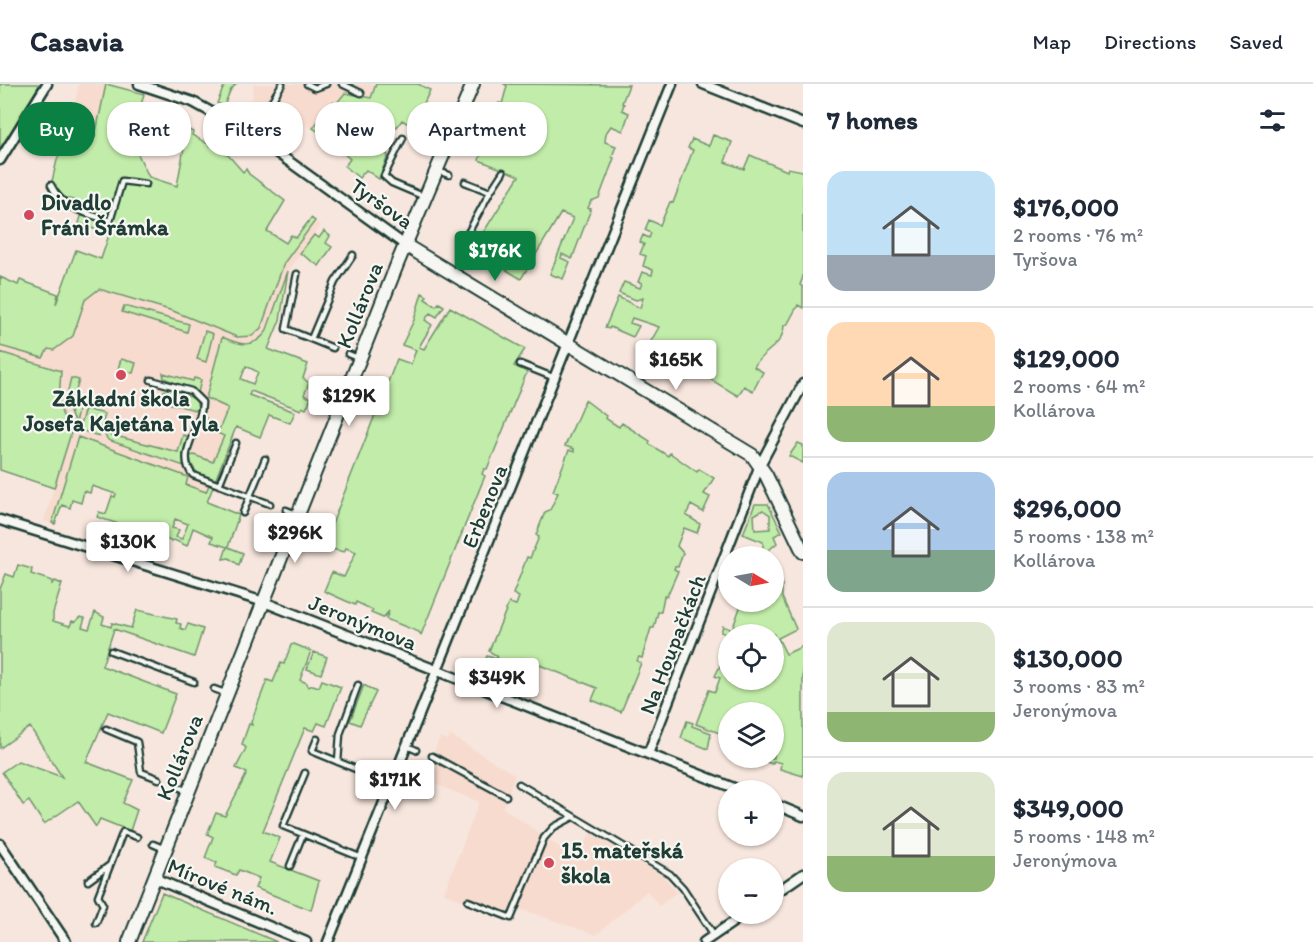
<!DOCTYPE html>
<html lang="en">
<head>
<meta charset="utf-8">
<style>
  :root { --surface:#fff; --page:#f2f2f3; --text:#1f2937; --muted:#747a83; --line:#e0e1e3; --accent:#0b8043 }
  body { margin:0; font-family:Itim,sans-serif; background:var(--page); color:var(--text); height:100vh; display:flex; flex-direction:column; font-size:22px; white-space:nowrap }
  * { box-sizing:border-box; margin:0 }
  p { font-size:20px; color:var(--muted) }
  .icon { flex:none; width:33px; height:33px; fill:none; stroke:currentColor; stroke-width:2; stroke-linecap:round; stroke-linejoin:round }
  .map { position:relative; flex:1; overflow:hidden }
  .side { display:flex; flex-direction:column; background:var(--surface); width:510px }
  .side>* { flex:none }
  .guide { position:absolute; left:18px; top:18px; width:570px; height:54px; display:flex; gap:12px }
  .needle { width:39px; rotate:100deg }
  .fabs { position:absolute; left:718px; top:462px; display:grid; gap:12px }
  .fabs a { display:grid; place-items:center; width:66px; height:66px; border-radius:50%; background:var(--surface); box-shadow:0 2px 4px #0004; font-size:30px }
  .price { position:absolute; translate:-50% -51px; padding:0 14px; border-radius:6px; background:#fff; color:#222; font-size:20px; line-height:39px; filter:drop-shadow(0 2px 3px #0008) }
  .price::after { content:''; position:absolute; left:50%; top:36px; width:18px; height:14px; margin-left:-9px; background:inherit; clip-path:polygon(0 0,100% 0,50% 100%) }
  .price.selected { background:var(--accent); color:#fff }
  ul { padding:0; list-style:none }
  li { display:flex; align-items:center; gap:18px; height:150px; padding:0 24px }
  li+li { border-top:2px solid var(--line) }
  li span { display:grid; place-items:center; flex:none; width:168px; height:120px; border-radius:18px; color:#555 }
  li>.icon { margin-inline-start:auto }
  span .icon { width:72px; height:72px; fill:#fffc; stroke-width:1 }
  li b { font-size:26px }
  h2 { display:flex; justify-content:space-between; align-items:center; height:72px; padding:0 24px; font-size:26px }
  .tag { padding:0 21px; border-radius:24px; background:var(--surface); box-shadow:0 2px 4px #0004; font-size:21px; line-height:54px }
  .tag.selected { background:var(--accent); color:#fff }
  header { display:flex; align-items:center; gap:36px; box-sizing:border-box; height:84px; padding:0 30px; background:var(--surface); border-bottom:2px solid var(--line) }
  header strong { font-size:28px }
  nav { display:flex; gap:33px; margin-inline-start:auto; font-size:21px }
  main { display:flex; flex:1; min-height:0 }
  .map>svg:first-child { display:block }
  .built { fill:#f7dbce }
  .green { fill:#c2eca9; stroke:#70946e; stroke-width:1.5; fill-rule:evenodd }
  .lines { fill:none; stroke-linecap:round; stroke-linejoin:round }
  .lane-casing { stroke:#1f3d34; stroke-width:9 }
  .street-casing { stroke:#1f3d34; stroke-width:13 }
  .secondary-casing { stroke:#1f3d34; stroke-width:16 }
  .lane { stroke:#f6f6f2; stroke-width:4.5 }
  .street { stroke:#f6f6f2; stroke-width:8 }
  .secondary { stroke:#f6f6f2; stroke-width:12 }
  .poi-dot { fill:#d1495b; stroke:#f6f6f2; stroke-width:2 }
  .labels { text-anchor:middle; stroke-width:4.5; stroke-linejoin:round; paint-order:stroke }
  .poi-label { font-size:22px; font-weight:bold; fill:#1f3d34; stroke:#f6f6f2; text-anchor:start }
  .street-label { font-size:22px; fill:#1f3d34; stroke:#f6f6f2 }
</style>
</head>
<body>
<header>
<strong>Casavia</strong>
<nav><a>Map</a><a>Directions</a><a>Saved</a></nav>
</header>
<main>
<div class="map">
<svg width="803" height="858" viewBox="0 0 803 858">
  <rect width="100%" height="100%" fill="#f7e6dd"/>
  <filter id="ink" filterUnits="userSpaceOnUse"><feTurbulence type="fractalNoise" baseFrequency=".0167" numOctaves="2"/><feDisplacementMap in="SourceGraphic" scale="12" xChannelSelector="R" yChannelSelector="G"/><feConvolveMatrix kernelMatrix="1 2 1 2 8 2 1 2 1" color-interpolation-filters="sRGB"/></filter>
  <g filter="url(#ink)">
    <path class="built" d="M79,0h27l-11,54 -26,-8z
      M254,0h122l-4,14 -17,-3 -31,41 -36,-22 -14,23 -31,-21 9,-18z
      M315,137l6,5 -33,45 -8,49 -21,52 -13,-6 -17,41 7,20 -30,75 -126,-53 -25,75 -11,-3 25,-81 -69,-44v-59l51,-25 25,-62 34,10 148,67 26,-64z
      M450,651l65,40 -12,33 59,41 5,-6 4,2 2,-3 9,5 9,-14 72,43 14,16 -18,14 -12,-15 -51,44 -76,-26 -7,12 -69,-28 35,-91 -56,-23 17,-42 8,3z"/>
    <path class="green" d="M0,0h40l-40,65z
      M106,0l38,10 -14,51 4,1 15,31 28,9 9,-49 -6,-2 1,-9 12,6 -1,3 37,21 14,16 3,-3 3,5 36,27 -18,30 19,12 5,-8 5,3 15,-20 4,3 -31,42 -23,65 -9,8 -15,1 -64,-26 -74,-22 -14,11 -12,36 -19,14 -6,-1 -5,9 -43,-12v-69l18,8 2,-5 38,14 -2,10 20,-54 25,9 8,-24 -30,-12 6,-20 -36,-9 8,-34 12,-30 26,7z
      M225,0h11l-6,7 -6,15 -7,-3z
      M376,0h42l12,6 -17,37 -11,-7 -5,7 -5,-4 -11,14 5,5 -5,8 7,5 -9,24 -13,-9 -7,8 -14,-12 5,-7 -13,-11 16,-18 -3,-3 4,-7 -13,-6 -3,3 -5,-4 -14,19 -6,-4 20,-26 3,2 9,-11 26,5z
      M504,0l125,1 -7,18 2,1 -2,6 7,3 -6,18 -12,-5 -5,7 -1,9 11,4 -4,11 2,1 -15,40 -8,3 -3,7 3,1 -19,50 -10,-5 -1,4 9,4 -7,17 -13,-5 23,-56 -12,-5 -40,66 -24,-15 -16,-5 1,-2 -8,-3 5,-8 -3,-2 43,-68 -40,-16 20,-57 3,1 5,-18z
      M713,51l19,7 -7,20 19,7 6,-14 37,16 1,-3 15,3v106l-3,8 3,2v21l-5,-3 -11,20h-3c-1,23 -21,24 -30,42l9,5 -10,19 -9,-5 -6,10 -88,-53 9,-16 -27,-9 -2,5 9,3 -6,11 -23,-10 -1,2 -4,-1 13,-31 22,11 3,-10 -7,2 -17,-7 5,-11 16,6 2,-5 -4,-1 4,-10 10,3 1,-5 -10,-4 3,-10 -6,-2 4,-10 -4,-2 3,-7 6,3 2,-5 -6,-3 4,-10 11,5 10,-23 3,1 20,-53 -5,-2 4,-9 17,7z
      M324,147l6,5 -4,7 6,4 -13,19 -19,-13 14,-18 5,3z
      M288,187l-8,49 -12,29 40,15 -5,14 6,5 -5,12 7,3 -5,11 -4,-2 -1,3 -50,-19 -2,4 46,17 -5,11 -21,-8 -9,22 -24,-10 -21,54c-14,-5 -24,-9 -25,-25l4,-1 19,7 11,-26 -23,-11 5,-8 -2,7 15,6 9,-22 -22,-10 16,-61c18,8 31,12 44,-5zM246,282l12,6 -5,12 -12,-5z
      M422,209l5,3 -2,3 11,7 3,-3 5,3 -7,11 -7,-4 -5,7 7,5 -13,22 5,2 26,-42 75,42 -11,17 13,6 -40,97h-3l-2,5 3,2 -5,12 -59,147 -2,-3 -33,-13 3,-8 -6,7 -12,-5 2,-3 -17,-8 -1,3 -31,-14 8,-19 12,5 12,-25 -10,-4 -2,4 -21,-5 74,-188 14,5 5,-14 -14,-5 12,-25z
      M124,222l65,18 -2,8 -65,-20z
      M205,247l8,3 -7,28 -9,-3z
      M0,268l61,19 -2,29 3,14 10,16 -18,58 -54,-18z
      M121,275l15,4 -3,10 -15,-4z
      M163,289l30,8 1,-3 7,2 -3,13 -34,-15z
      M71,294l8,2 -7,24 7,3 -4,16c-9,-16 -9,-28 -4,-45z
      M173,304l23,12 3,11 -43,-11 8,-9z
      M585,316l21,16 -1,2 14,9 3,-4 28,18 -1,3 19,12 2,-3 27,19 2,-3 15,9 -10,16 6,3 -7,15 -12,-7 -5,10 14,9 -3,9 -13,-5 -7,18 6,7 -5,14 -3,-1 -1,3 4,2 -11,25h-3l-3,16h-3l-4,16h-3l-9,30 -3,-1 -2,4 4,2 -20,49 -29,-12 5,-12 -75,-30 -12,28 -31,-11 8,-19 9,3 1,-3 -8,-5 20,-48 7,2 3,-8 -6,-3 14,-37 3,1 9,-21 -3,-2 9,-23 5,-2 7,-15 1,-2 -5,-2 16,-41 5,2v-3l-9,-3z
      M85,325l20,5 -6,22 -16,-5 -3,-6z
      M104,349l74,19 5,-17 7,2 -7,17 1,12 -76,-26z
      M78,353l110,40 -2,8 20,7 3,-7 4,2 -6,15 32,13 -11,32 15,6 -4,12 -10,-7 -6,1 4,-12 -16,-5 2,-5 -20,-9 -6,18 -13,-6 -3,1 -74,-24 2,-5 7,2 6,-18 3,1 1,-3 -24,-8 -2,7 -6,-2 -3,12 -9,-3 -2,8 -8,-3 -7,19 -3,-1zM175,435l13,5 -6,15 -6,-2 3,-7 -7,-2z
      M798,359l5,2v18l-14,-7z
      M755,420h13l14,28 -8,4 3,7 -8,7 1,6h-7v-14l-20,-8zM763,426l7,5v14l-15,1 -1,-15z
      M18,481l14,4 -1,5 21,7v3l3,-3 7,3 -9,29v8l17,5 2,-5 3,1 5,-5 5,1 -3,9 7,2 6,-17 9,5 -2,7 9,3 1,-4 19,5 6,-18 40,9 -1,4 5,1 -1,4 5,2 3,-6 15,5 -9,28 -80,-28 -12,37 74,28 -15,39 -53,-21 -22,50 47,18 -10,23 14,7 -7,21 -30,-12 -4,8 -18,-26 -34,23 -15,-23 -6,4 -21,-33 16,-11 44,16 -32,-50 -30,21v-159l6,-15 8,3z
      M774,483l8,18v12l14,32 -18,9 8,16 17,-8v130l-23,-7 1,-6 -7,-2 -2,3 -16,-6h18v-46h-45l-2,24 -31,-12 13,-34 6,2 5,-14 -5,-2 14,-29v33h45v-46l-45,1 -8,-3 2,-6 9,4 10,-28h32z
      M294,560l17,7 -11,29 7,3 1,4 5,-2 6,2 3,-7 19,7 -15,39 -8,-3 -4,8 -9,-3 -42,103 17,7 -10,24 49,19 -8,29 -56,-22 4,-10 -20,-8 -3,5 -21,-8 2,-4 -12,-5 8,-21 -6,-3 9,-21 9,3 22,-43 -11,-5 10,-20 -4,-4 7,-20 3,1 -1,-3 16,-42 6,2 8,-19 3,1 7,-19z
      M314,568l13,5 -6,17 -14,-5z
      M364,601l12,7 -16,33 -10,-4z
      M687,637l6,2 -1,3 19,7 -3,16 -27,-11z
      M162,809l115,49h-135z"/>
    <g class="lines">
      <defs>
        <path id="lane" d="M307,0l8,4 11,-4
          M342,0l19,9
          M267,25l15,-25
          M251,50l5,-8
          M403,54l-19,38 8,7 33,14
          M438,87l11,4
          M465,98l25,10 13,-20
          M51,101c11,24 35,28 59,36l12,-40 24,3
          M468,149l22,-41
          M297,190l-11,55 47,19
          M311,255l24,-57 18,-27
          M348,270l12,5
          M520,280l35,14
          M151,296l40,11 11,11c1,24 -28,52 -9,73l77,29
          M219,401l17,-42
          M286,426l10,4
          M243,429l22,-54
          M111,567l83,31
          M214,605l11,4
          M106,645l31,13 4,30 18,7
          M317,655l-5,12 80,33
          M407,662l9,4
          M432,672l74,40
          M338,678l2,-28 18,-49
          M305,689l-22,53 79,32
          M519,700l151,90 13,14 31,47
          M178,703l10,4
          M153,760l12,5
          M290,782l13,-32
          M88,797l22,-16
          M468,817l43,17 33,-80 10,-11 19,-10
          M96,839l7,-18 -5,-9 25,-64 14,5"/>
        <path id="street" d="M139,0l54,18 58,32 154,111
          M703,0l100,40
          M0,76l47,-76
          M0,436l264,82 475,188
          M648,670l112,-289 43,-81
          M774,720l29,12
          M0,760l66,98
          M154,794l152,64
          M774,810l29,-20
          M328,858l344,-858
          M704,858l41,-28"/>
        <path id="secondary" d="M405,161l347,210 14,20 37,77
          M129,858l269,-680 75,-178"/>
      </defs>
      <use href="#lane" class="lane-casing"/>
      <use href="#street" class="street-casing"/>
      <use href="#secondary" class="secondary-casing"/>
      <use href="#lane" class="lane"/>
      <use href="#street" class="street"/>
      <use href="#secondary" class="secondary"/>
    </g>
  </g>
  <g class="poi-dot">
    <circle cx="29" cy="131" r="6"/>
    <circle cx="121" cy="291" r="6"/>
    <circle cx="549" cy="779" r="6"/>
  </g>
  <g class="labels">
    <g class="poi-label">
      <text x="41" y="126">Divadlo<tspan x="41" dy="25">Fráni Šrámka</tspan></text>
      <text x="121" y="322" text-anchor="middle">Základní škola<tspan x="121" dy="25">Josefa Kajetána Tyla</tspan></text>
      <text x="561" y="774">15. mateřská<tspan x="561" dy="25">škola</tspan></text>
    </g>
    <g class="street-label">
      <text transform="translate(382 119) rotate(35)" y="8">Tyršova</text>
      <text transform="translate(359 221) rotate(-68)" y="8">Kollárova</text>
      <text transform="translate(484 422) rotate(-68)" y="8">Erbenova</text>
      <text transform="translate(363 538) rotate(22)" y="8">Jeronýmova</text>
      <text transform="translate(672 560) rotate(-69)" y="8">Na Houpačkách</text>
      <text transform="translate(179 673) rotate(-68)" y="8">Kollárova</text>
      <text transform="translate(223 802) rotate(22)" y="8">Mírové nám.</text>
    </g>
  </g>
</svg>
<div class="fabs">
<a><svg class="needle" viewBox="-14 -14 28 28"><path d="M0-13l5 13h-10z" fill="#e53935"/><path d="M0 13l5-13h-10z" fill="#747a83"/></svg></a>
<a><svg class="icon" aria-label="locate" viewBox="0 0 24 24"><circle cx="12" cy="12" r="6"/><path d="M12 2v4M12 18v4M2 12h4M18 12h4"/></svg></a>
<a><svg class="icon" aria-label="layers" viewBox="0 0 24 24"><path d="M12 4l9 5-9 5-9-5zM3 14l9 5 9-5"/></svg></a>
<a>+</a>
<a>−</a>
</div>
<b class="price selected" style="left:495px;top:198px">$176K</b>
<b class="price" style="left:676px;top:307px">$165K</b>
<b class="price" style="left:349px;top:343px">$129K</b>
<b class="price" style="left:295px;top:480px">$296K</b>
<b class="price" style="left:128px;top:489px">$130K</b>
<b class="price" style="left:497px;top:625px">$349K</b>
<b class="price" style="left:395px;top:727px">$171K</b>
<div class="guide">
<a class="tag selected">Buy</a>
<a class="tag">Rent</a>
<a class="tag">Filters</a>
<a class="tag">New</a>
<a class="tag">Apartment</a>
</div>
</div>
<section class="side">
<h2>7 homes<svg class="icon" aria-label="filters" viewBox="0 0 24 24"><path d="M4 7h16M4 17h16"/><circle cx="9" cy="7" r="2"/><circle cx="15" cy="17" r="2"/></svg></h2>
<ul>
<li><span style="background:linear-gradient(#bfe0f5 70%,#9aa5b1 0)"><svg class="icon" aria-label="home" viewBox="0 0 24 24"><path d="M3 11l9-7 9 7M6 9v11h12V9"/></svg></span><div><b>$176,000</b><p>2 rooms · 76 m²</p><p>Tyršova</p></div></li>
<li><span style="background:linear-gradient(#ffd9b3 70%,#8fb573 0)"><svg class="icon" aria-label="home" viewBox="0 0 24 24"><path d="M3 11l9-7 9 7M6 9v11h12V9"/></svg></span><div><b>$129,000</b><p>2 rooms · 64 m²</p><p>Kollárova</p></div></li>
<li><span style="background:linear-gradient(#a9c7e8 65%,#7fa58c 0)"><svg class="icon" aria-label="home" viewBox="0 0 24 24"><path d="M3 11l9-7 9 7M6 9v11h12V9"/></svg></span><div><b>$296,000</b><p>5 rooms · 138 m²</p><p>Kollárova</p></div></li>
<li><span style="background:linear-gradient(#dfe7d0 75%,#8fb573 0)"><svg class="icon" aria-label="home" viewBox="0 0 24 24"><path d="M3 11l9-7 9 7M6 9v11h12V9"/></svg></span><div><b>$130,000</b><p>3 rooms · 83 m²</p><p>Jeronýmova</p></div></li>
<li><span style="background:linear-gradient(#dfe7d0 70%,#8fb573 0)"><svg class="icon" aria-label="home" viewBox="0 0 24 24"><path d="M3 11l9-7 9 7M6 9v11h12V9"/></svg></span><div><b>$349,000</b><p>5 rooms · 148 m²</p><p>Jeronýmova</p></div></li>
</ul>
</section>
</main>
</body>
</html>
